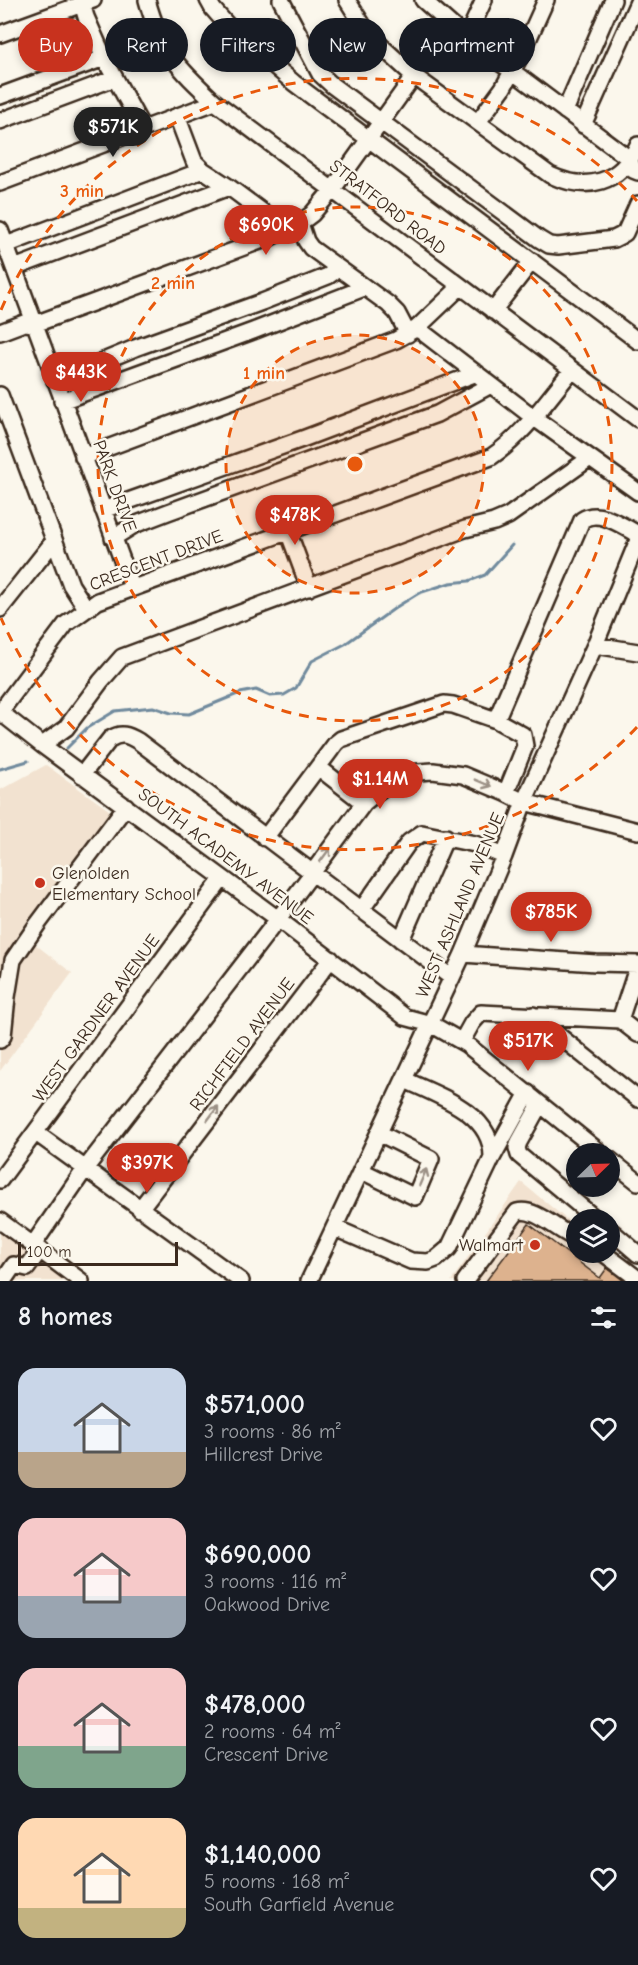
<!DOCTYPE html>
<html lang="en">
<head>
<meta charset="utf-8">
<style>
  :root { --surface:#171b24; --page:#242831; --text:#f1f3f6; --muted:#9ea1a6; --accent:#c8321e }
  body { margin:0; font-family:"Comic Neue",sans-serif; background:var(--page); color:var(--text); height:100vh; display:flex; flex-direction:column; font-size:22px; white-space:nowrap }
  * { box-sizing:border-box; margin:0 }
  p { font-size:20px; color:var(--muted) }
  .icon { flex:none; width:33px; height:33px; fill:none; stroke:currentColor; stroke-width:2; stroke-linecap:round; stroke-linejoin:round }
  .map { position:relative; height:1281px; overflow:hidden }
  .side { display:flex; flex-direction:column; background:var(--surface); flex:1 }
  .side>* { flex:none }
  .banner { position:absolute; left:18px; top:18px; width:603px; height:54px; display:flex; gap:12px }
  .needle { width:39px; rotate:67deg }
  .buttons { position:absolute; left:566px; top:1143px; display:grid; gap:12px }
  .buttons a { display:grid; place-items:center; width:54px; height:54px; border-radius:50%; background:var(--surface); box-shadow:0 3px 9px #0003; font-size:30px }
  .scale { position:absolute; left:18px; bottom:15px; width:160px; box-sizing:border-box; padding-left:6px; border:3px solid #3b2a1e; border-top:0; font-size:16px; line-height:21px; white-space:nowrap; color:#3b2a1e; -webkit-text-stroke:4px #fbf7ec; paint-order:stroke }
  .price { position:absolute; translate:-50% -51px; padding:0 14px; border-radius:21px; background:var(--accent); color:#fff; font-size:20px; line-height:39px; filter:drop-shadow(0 2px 3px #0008) }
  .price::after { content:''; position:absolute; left:50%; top:36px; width:18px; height:14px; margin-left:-9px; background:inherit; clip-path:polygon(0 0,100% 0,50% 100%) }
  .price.on { background:#222; color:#fff }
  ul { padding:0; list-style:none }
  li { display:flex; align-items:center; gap:18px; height:150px; padding:0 18px }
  li span { display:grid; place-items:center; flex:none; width:168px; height:120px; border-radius:18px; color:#555 }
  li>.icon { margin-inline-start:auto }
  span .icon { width:72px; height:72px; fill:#fffc; stroke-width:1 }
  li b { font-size:26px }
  h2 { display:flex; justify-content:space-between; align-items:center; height:72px; padding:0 18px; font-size:26px }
  .pill { padding:0 21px; border-radius:27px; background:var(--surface); box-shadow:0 3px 9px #0003; font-size:21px; line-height:54px }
  .pill.on { background:var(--accent); color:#fff }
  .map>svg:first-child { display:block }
  .built { fill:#f2e2d0 }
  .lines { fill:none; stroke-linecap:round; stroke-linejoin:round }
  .stream { stroke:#708a9d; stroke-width:3 }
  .building { fill:#ddb28e; stroke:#3b2a1e; stroke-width:1.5 }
  .minor-casing { stroke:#3b2a1e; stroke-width:20 }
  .minor { stroke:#fbf7ec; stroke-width:15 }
  .oneway { stroke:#9b9085 }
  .ring { fill:none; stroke:#e8590c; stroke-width:3; stroke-dasharray:10 8 }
  .poi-dot { fill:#c8321e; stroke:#fbf7ec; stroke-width:2 }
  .labels { text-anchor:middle; stroke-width:5; stroke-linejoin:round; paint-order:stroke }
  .street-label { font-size:18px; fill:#3b2a1e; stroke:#fbf7ec }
  .poi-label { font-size:18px; fill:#3b2a1e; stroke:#fbf7ec; text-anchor:start }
  .centre { fill:#e8590c; stroke:#fbf7ec; stroke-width:3 }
  .ring-label { font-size:18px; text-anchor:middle; font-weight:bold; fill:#e8590c; stroke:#fbf7ec; stroke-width:5; stroke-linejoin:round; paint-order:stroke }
</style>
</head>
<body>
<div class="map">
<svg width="638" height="1281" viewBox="0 0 638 1281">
  <rect width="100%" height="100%" fill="#fbf7ec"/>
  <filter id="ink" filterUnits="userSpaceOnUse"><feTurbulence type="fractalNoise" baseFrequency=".0167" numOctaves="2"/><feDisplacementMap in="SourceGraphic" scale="12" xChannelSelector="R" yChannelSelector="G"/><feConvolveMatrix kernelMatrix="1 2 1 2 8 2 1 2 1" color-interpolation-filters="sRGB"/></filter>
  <g filter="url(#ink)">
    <path class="built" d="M46,765l78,56 -89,123 37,29 -72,98v-281z
      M521,1182l55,45v25l31,1 31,28h-187z
      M0,1217l91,64h-91z"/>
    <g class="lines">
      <path class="stream" d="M67,748l20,-20 28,-17 38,-4 18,6 18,1 51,-21 16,-3 14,6 14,-1 12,-7 16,-27 33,-17 53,-38 21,-13 31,-10 19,-2 16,-6 27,-30
        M0,769l28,-8"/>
    </g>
    <path class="building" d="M529,1224l71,54 7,-10 17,13h-138z"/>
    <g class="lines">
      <defs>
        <path id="minor" d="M81,0l5,17 18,41 39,71
          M147,0c14,51 30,67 68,102l423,317
          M208,0l5,9 14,16 67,58 344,258
          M281,0l39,74 13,12 206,153 10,6 9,1 56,-7 6,-3 5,-3 13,-29
          M347,0l22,35 45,41 136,99c37,17 70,9 88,-30
          M423,0l52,46 37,25 111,83 7,6 3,10 5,2
          M0,34l93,-34
          M466,39l18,-39
          M0,96l104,-38
          M565,111l48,-111
          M177,116l17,45 9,9 26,17 39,29 10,18
          M0,121l115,-43
          M478,122l25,-34 20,-37 23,-51
          M583,125l55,-123
          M0,183l215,-81
          M300,223l6,18 5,7 77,56 9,9 11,21
          M0,230l132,357
          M6,245l197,-75
          M14,268l215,-81
          M493,311l39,-50
          M417,328l116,89 105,75
          M0,332l24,-9 11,1 236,-87 29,-14 12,-9 21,-25 81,-113
          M55,381l80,-33 127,-46 66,-26 10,-7
          M0,395l71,190 15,23
          M62,401l191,-70 111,-43
          M83,457l313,-117 21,-12 43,-41
          M103,510l202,-72 172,-65
          M288,531l21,57
          M113,538l21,-13 34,-13 269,-98 54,-29
          M0,609l54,-68
          M595,645l43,7
          M0,712l42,33 236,174 118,91 9,7 26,7 35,20 136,110
          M0,712l66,-88 32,-23 393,-144c33,-22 56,-57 81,-87
          M496,720l86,-200c17,-12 40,6 56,14
          M42,745l24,-17 35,-47 21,-24 343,-128 29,-7 14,-6 82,-58
          M318,767l46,36
          M82,775l28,-36c11,-7 18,-4 28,2l314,237
          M265,838l71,-95 5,-4 103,-35 9,1 43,15 27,15 2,11 -19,47
          M362,909l47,-67 13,-9 53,11 29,12
          M401,940l45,-103
          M463,954l133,9 42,1
          M533,1015l105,84
          M620,1020l18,-55
          M0,1040l3,-4 4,-39 6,-37 24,-35 89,-119
          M462,1041l10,-18 9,-10 139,7 18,14
          M540,1104l-21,38 -2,6 2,7 78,65
          M36,1133l205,148
          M492,1158l36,-65
          M609,1159l29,23
          M362,1171l53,26 16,-38 -52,-26
          M0,1180l222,-301
          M140,1209l191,-250
          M0,1221l33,24 52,-76 193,-250 86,-116 22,-18 32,-13 15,-1 30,4 43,18 18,9 114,29
          M335,1228l76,33 17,1 8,-3 13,-11 43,-90c1,-45 -53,-62 -87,-78
          M609,1229l29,25
          M33,1245l48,36
          M602,1252l36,27
          M3,1281l11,-16 13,3 13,-18
          M309,1281l154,-327 41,-98 20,-54 71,-157 43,-105
          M465,1281l52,-69c19,-5 40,19 59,26"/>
      </defs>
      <use href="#minor" class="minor-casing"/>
      <use href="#minor" class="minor"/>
    </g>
    <defs><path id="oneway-shaft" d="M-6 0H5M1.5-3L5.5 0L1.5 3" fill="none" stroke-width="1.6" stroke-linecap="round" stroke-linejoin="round" transform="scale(1.5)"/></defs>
    <g class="oneway">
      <use href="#oneway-shaft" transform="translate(483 783) rotate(23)"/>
      <use href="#oneway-shaft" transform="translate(325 855) rotate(-54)"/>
      <use href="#oneway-shaft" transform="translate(213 1113) rotate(-53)"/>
      <use href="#oneway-shaft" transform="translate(423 1177) rotate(-67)"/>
    </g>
  </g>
  <circle cx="355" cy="464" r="129" fill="#e8590c" fill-opacity=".12"/>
  <g class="ring">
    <circle cx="355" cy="464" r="129"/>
    <circle cx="355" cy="464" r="257"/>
    <path d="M637 727A386 386 0 0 1 1 618M1 310A386 386 0 0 1 637 201"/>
  </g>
  <g class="poi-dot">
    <circle cx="40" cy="883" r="6"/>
    <circle cx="535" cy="1245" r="6"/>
  </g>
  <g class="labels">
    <g class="street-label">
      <text transform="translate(388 207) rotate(38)" y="6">STRATFORD ROAD</text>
      <text transform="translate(115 486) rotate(70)" y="6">PARK DRIVE</text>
      <text transform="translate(156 560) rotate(-21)" y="6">CRESCENT DRIVE</text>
      <text transform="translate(226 856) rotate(37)" y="6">SOUTH ACADEMY AVENUE</text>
      <text transform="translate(460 905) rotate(-67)" y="6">WEST ASHLAND AVENUE</text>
      <text transform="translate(96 1018) rotate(-54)" y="6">WEST GARDNER AVENUE</text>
      <text transform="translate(242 1044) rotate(-53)" y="6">RICHFIELD AVENUE</text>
    </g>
    <g class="poi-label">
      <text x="52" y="879">Glenolden<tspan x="52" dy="21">Elementary School</tspan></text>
      <text x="523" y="1251" text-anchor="end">Walmart</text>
    </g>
  </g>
  <circle cx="355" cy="464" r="9" class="centre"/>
  <g class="ring-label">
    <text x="82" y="197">3 min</text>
    <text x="173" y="289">2 min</text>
    <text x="264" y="379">1 min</text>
  </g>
</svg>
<div class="buttons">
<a><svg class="needle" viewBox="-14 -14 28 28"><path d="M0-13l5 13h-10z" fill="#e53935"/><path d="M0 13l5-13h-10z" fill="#9ea1a6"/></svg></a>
<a><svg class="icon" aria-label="layers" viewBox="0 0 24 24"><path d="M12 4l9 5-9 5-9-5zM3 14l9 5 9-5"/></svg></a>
</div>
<div class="scale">100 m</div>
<b class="price on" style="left:113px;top:158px">$571K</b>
<b class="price" style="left:266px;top:256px">$690K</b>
<b class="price" style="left:81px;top:403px">$443K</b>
<b class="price" style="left:295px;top:546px">$478K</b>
<b class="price" style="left:380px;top:810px">$1.14M</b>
<b class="price" style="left:551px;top:943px">$785K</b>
<b class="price" style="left:528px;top:1072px">$517K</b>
<b class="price" style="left:147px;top:1194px">$397K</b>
<div class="banner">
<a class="pill on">Buy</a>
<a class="pill">Rent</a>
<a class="pill">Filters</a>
<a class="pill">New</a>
<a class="pill">Apartment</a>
</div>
</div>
<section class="side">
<h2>8 homes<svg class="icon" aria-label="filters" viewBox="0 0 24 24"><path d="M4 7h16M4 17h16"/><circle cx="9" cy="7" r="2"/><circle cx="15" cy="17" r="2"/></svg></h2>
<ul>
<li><span style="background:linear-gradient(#c9d6e8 70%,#b9a48a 0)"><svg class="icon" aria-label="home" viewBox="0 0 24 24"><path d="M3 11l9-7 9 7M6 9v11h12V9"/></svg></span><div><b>$571,000</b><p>3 rooms · 86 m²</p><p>Hillcrest Drive</p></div><svg class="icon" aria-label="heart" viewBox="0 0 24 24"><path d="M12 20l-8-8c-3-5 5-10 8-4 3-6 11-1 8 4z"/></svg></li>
<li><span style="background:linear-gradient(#f6c9c9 65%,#9aa5b1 0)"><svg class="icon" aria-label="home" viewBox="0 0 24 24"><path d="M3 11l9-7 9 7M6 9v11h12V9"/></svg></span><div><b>$690,000</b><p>3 rooms · 116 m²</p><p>Oakwood Drive</p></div><svg class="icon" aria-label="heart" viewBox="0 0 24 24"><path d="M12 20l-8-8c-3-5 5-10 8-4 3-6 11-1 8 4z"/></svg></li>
<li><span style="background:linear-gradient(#f6c9c9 65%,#7fa58c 0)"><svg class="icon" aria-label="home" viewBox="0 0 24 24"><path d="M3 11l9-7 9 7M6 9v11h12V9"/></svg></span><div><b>$478,000</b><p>2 rooms · 64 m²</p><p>Crescent Drive</p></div><svg class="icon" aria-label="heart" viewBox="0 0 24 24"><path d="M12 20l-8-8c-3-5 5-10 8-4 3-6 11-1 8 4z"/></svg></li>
<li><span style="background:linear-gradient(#ffd9b3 75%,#c2b280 0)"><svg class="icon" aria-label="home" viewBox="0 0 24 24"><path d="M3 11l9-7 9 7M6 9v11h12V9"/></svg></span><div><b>$1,140,000</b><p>5 rooms · 168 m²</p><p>South Garfield Avenue</p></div><svg class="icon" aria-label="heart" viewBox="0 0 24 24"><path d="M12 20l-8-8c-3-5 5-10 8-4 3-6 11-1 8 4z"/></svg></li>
</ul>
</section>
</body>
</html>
